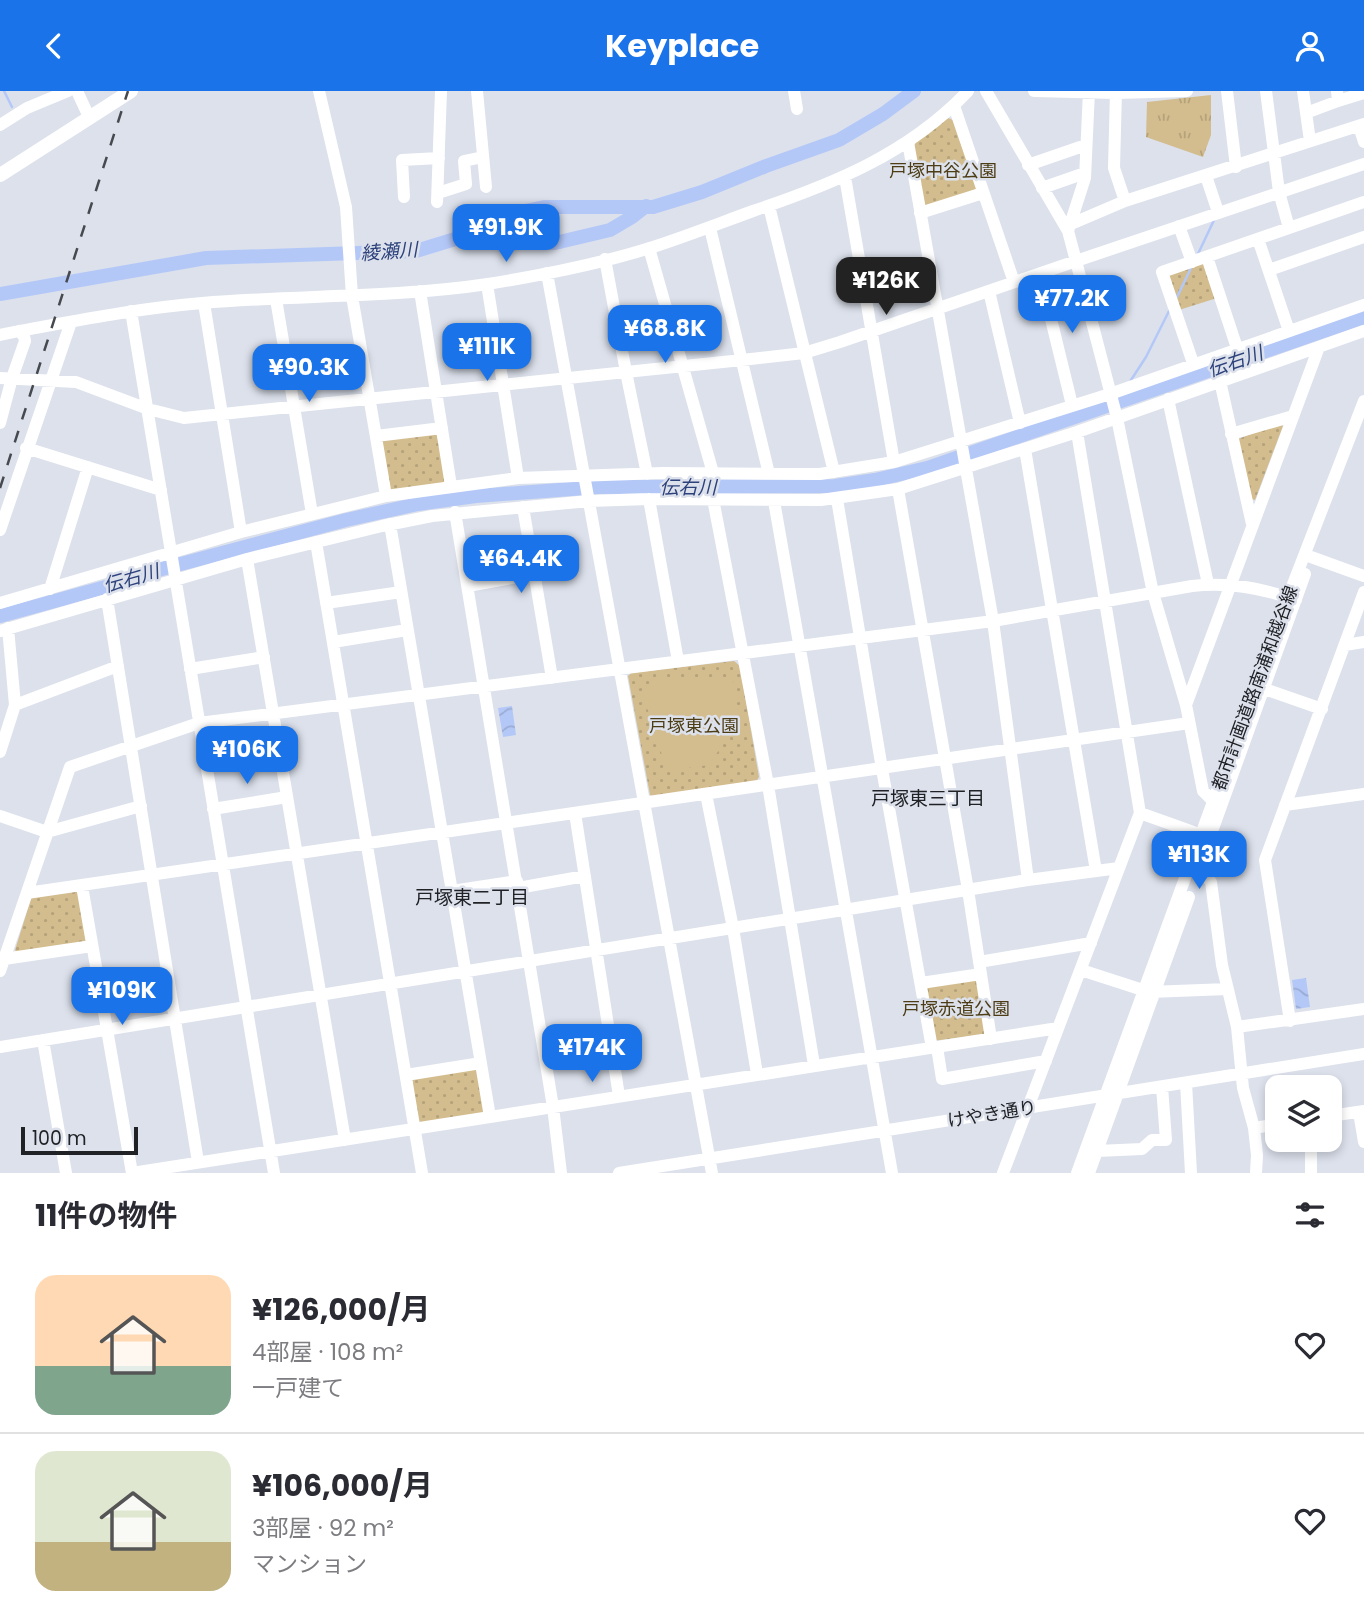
<!DOCTYPE html>
<html lang="ja">
<head>
<meta charset="utf-8">
<style>
  :root { --surface:#fff; --page:#f2f2f3; --text:#2b2b33; --muted:#7c7c81; --line:#e1e1e2; --accent:#1a73e8 }
  body { margin:0; font-family:Poppins,"Noto Sans JP",sans-serif; background:var(--page); color:var(--text); height:100vh; display:flex; flex-direction:column; font-size:26px; white-space:nowrap }
  * { box-sizing:border-box; margin:0 }
  p { font-size:23px; color:var(--muted) }
  .icon { flex:none; width:38px; height:38px; fill:none; stroke:currentColor; stroke-width:2; stroke-linecap:round; stroke-linejoin:round }
  .map { position:relative; height:1082px; overflow:hidden }
  .side { display:flex; flex-direction:column; background:var(--surface); flex:1 }
  .side>* { flex:none }
  .controls { position:absolute; left:1265px; top:984px; display:grid; gap:14px }
  .controls a { display:grid; place-items:center; width:77px; height:77px; border-radius:14px; background:var(--surface); box-shadow:0 4px 10px #0003; font-size:35px }
  .scale { position:absolute; left:21px; bottom:18px; width:117px; box-sizing:border-box; padding-left:7px; border:4px solid #202226; border-top:0; font-size:19px; line-height:24px; white-space:nowrap; color:#202226; -webkit-text-stroke:5px #dce1ec; paint-order:stroke }
  .price { position:absolute; translate:-50% -60px; padding:0 16px; border-radius:14px; background:var(--accent); color:#fff; font-size:23px; line-height:46px; filter:drop-shadow(0 2px 4px #0008) }
  .price::after { content:''; position:absolute; left:50%; top:42px; width:21px; height:16px; margin-left:-10px; background:inherit; clip-path:polygon(0 0,100% 0,50% 100%) }
  .price.on { background:#222; color:#fff }
  ul { padding:0; list-style:none }
  li { display:flex; align-items:center; gap:21px; height:175px; padding:0 35px }
  li+li { border-top:2px solid var(--line) }
  li span { display:grid; place-items:center; flex:none; width:196px; height:140px; border-radius:21px; color:#555 }
  li>.icon { margin-inline-start:auto }
  span .icon { width:84px; height:84px; fill:#fffc; stroke-width:1 }
  li b { font-size:30px }
  h2 { display:flex; justify-content:space-between; align-items:center; height:84px; padding:0 35px; font-size:30px }
  header { display:flex; justify-content:space-between; align-items:center; height:91px; padding:0 35px; background:var(--accent); color:#fff; font-size:32px; font-weight:700 }
  .map>svg:first-child { display:block }
  .grass { fill:url(#grass-tufts) }
  .park { fill:url(#park-dots) }
  .pitch { fill:#d3bd8e }
  .water { fill:url(#water-waves) }
  .lines { fill:none; stroke-linecap:round; stroke-linejoin:round }
  .stream { stroke:#b4c8f8; stroke-width:2.5 }
  .river { stroke:#b4c8f8; stroke-width:14 }
  .minor { stroke:#fff; stroke-width:12 }
  .major { stroke:#fff; stroke-width:14 }
  .rail { stroke:#46494e; stroke-width:2.5; stroke-dasharray:12 12; stroke-linecap:butt }
  .labels { text-anchor:middle; stroke-width:5; stroke-linejoin:round; paint-order:stroke }
  .park-label { font-size:18px; fill:#4d3d15; stroke:#dce1ec }
  .street-label { font-size:18px; fill:#202226; stroke:#dce1ec }
  .water-label { font-size:19px; font-style:italic; fill:#2d427b; stroke:#dce1ec }
  .neighbourhood-label { font-size:19px; fill:#202226; stroke:#dce1ec }
</style>
</head>
<body>
<header><svg class="icon" aria-label="back" viewBox="0 0 24 24"><path d="M15 5l-7 7 7 7"/></svg>Keyplace<svg class="icon" aria-label="person" viewBox="0 0 24 24"><circle cx="12" cy="8" r="4"/><path d="M4 21q1-7 8-7t8 7"/></svg></header>
<div class="map">
<svg width="1364" height="1082" viewBox="0 0 1364 1082">
  <defs>
    <pattern id="grass-tufts" width="24" height="20" patternUnits="userSpaceOnUse" patternTransform="scale(1.75)"><rect width="24" height="20" fill="#d3bd8e"/><path d="M3 7l-1-3M5 7V3M7 7l1-3M15 17l-1-3M17 17v-4M19 17l1-3" fill="none" stroke="#b5a27a"/></pattern>
    <pattern id="park-dots" width="8" height="8" patternUnits="userSpaceOnUse" patternTransform="scale(1.75)"><rect width="8" height="8" fill="#d3bd8e"/><path d="M2 2h.1M6 6h.1" fill="none" stroke="#b5a27a" stroke-width="1.8" stroke-linecap="round"/></pattern>
    <pattern id="water-waves" width="16" height="10" patternUnits="userSpaceOnUse" patternTransform="scale(1.75)"><rect width="16" height="10" fill="#b4c8f8"/><path d="M0 5q4-4 8 0t8 0" fill="none" stroke="#9aacd4"/></pattern>
  </defs>
  <rect width="100%" height="100%" fill="#dce1ec"/>
  <path class="grass" d="M1211,4v40l-8,22 -57,-20 1,-35z"/>
  <path class="park" d="M948,27l5,2 24,69 -51,21 -13,-62 3,-6z
    M1200,171l5,2 12,34 -38,12 -11,-32 2,-6z
    M1280,332l3,3 -28,74 -4,-1 -13,-60z
    M436,341l11,46 -4,5 -50,8 -5,-3 -6,-50z
    M734,570l6,5 19,111 -3,5 -102,15 -4,-2 -22,-119 3,-3z
    M75,799l5,3 8,46 -4,5 -66,11 -3,-5 16,-51 3,-3z
    M979,888l7,55 -53,7 -7,-56z
    M474,975l4,4 7,41 -3,4 -59,9 -6,-2 -5,-46z"/>
  <path class="pitch" d="M732,586l7,43 -30,45 -42,6 -23,-73 11,-17z"/>
  <path class="water" d="M512,615l4,29 -13,2 -5,-29z
    M1306,887l4,29 -14,2 -4,-29z"/>
  <g class="lines">
    <path class="stream" d="M4,0l8,16
      M1197,165l18,-38
      M1177,206l14,-29
      M1131,292v-3l15,-23 24,-48"/>
    <path class="river" d="M475,142l26,9 54,1 55,-13 22,-13 14,-11
      M0,203l206,-36 210,-7 59,-18 15,-14 54,-12h109l49,-15 64,-26 73,-26 44,-26 31,-23
      M0,525l124,-34 38,-13 184,-49 72,-16 58,-8 123,-9 236,-1 40,-6 52,-12 437,-151"/>
    <path class="minor" d="M77,0l12,26
      M319,0l27,116 6,89 34,200
      M477,0l9,96
      M794,0l3,18
      M986,0l82,140
      M1034,0l82,2 71,-2
      M1089,0l-4,87 -17,53 8,30 288,-97
      M1227,0l9,76
      M1266,0l13,101 10,36
      M1303,0l7,50
      M1338,10l26,-8
      M954,15l60,176
      M1306,22l32,-12 -1,-10
      M0,34l27,-17 41,-17
      M1359,35l5,16
      M908,51l85,479 35,259
      M1028,74l58,-20
      M1206,85l12,36
      M845,86l49,285
      M1042,97l43,-15
      M438,102l28,-9 -2,-23 19,-4
      M404,106l-2,-37 37,-2
      M1125,110l239,-77
      M437,111l4,-111
      M769,115l65,266
      M920,122l63,-20
      M1071,133l54,-23 -11,-33 2,-77
      M1179,135l13,36
      M710,137l59,246
      M1258,148l31,92
      M649,157l64,225
      M1207,166l30,91
      M605,168l21,113 21,102
      M1269,179l95,-33
      M547,182l165,900
      M1040,183l32,131
      M487,193l31,194
      M420,200l31,195
      M989,200l31,132
      M276,208l36,215
      M204,212l37,229
      M131,220l143,862
      M19,240c61,-11 122,-23 183,-28 95,-8 191,-5 286,-19 55,-9 112,-20 165,-37 34,-11 67,-24 100,-36 80,-27 155,-57 215,-120
      M0,244l19,-4 5,5 1,5 -13,37 -12,45
      M1193,272l-31,-91 202,-70
      M0,287l76,4 72,27 36,9 558,-58 62,-7 36,-11 236,-81 41,157 36,175 33,112 17,86 11,11
      M1220,290l32,143
      M1168,308l40,185
      M1231,343l62,-18
      M376,345l66,-8
      M26,357l135,42
      M1025,358l71,422
      M898,398l70,401 23,149
      M649,408l29,162
      M713,408l55,286 46,280
      M837,408l45,270 50,279
      M774,410l118,672
      M523,416l29,171
      M455,421l98,595 8,66
      M390,433l100,593
      M0,439l71,-208
      M316,451l106,631
      M1311,466l53,19
      M247,468l98,581
      M468,495l66,-12
      M50,498l38,-122
      M107,508l91,563
      M0,512l241,-71 145,-36 132,-18 144,-5 158,1 74,-12 216,-68 254,-89
      M326,512l75,-11
      M0,540l247,-72 135,-33 50,-10 157,-15 60,-2 172,1 77,-11 179,-57 287,-101
      M333,551l74,-12
      M1345,554l19,-3
      M190,578l74,-12
      M1259,596l63,22
      M15,614l103,-39
      M1186,614l133,-358
      M0,661l15,-47 -7,-77
      M706,703l27,134 24,146
      M1285,714l79,-11
      M213,718l74,-12
      M575,722l44,283
      M1140,722l70,25
      M0,725l47,16 94,-26
      M1199,778l12,13 11,83 15,62 6,61 11,40 3,27 -1,18
      M1198,779l107,-296
      M82,795l50,287 926,-145
      M518,797l67,-12
      M452,800l65,-10
      M27,802l1162,-170
      M4,868l88,-13
      M979,871l112,-19
      M1081,879l68,22 79,-3
      M0,880l70,-204 129,-44 794,-102 199,-35c38,-4 69,2 104,14
      M921,892l60,-9
      M1290,930l-25,-161 99,-268
      M1237,936l127,-18
      M43,949l23,133
      M0,956l1028,-167 91,-12
      M937,956l5,32 104,-18
      M406,984l75,-12
      M1186,992l5,90
      M1359,1021l5,30
      M1330,1025l34,-5
      M1254,1037l24,-4
      M1097,1060l45,-2 10,-9h14l-4,-53
      M619,1082l745,-119
      M1003,1082l137,-360 -63,-381
      M1077,1082l211,-576 76,-196
      M1089,1082l100,-276
      M1311,1082v-34"/>
    <path class="major" d="M0,84l131,-84"/>
    <path class="rail" d="M0,397l128,-397"/>
  </g>
  <g class="labels">
    <g class="park-label">
      <text x="943" y="86">戸塚中谷公園</text>
      <text x="694" y="641">戸塚東公園</text>
      <text x="956" y="924">戸塚赤道公園</text>
    </g>
    <g class="street-label">
      <text transform="translate(1255 597) rotate(-70)" y="6">都市計画道路南浦和越谷線</text>
      <text transform="translate(992 1023) rotate(-9)" y="6">けやき通り</text>
    </g>
    <g class="water-label">
      <text transform="translate(389 160) rotate(-4)" y="7">綾瀬川</text>
      <text transform="translate(1235 270) rotate(-19)" y="7">伝右川</text>
      <text x="688" y="403">伝右川</text>
      <text transform="translate(131 487) rotate(-16)" y="7">伝右川</text>
    </g>
    <g class="neighbourhood-label">
      <text x="928" y="714">戸塚東三丁目</text>
      <text x="472" y="813">戸塚東二丁目</text>
    </g>
  </g>
</svg>
<div class="controls">
<a><svg class="icon" aria-label="layers" viewBox="0 0 24 24"><path d="M12 4l9 5-9 5-9-5zM3 14l9 5 9-5"/></svg></a>
</div>
<div class="scale">100 m</div>
<b class="price" style="left:506px;top:173px">¥91.9K</b>
<b class="price on" style="left:886px;top:226px">¥126K</b>
<b class="price" style="left:1072px;top:244px">¥77.2K</b>
<b class="price" style="left:665px;top:274px">¥68.8K</b>
<b class="price" style="left:487px;top:292px">¥111K</b>
<b class="price" style="left:309px;top:313px">¥90.3K</b>
<b class="price" style="left:521px;top:504px">¥64.4K</b>
<b class="price" style="left:247px;top:695px">¥106K</b>
<b class="price" style="left:1199px;top:800px">¥113K</b>
<b class="price" style="left:122px;top:936px">¥109K</b>
<b class="price" style="left:592px;top:993px">¥174K</b>
</div>
<section class="side">
<h2>11件の物件<svg class="icon" aria-label="filters" viewBox="0 0 24 24"><path d="M4 7h16M4 17h16"/><circle cx="9" cy="7" r="2"/><circle cx="15" cy="17" r="2"/></svg></h2>
<ul>
<li><span style="background:linear-gradient(#ffd9b3 65%,#7fa58c 0)"><svg class="icon" aria-label="home" viewBox="0 0 24 24"><path d="M3 11l9-7 9 7M6 9v11h12V9"/></svg></span><div><b>¥126,000/月</b><p>4部屋 · 108 m²</p><p>一戸建て</p></div><svg class="icon" aria-label="heart" viewBox="0 0 24 24"><path d="M12 20l-8-8c-3-5 5-10 8-4 3-6 11-1 8 4z"/></svg></li>
<li><span style="background:linear-gradient(#dfe7d0 65%,#c2b280 0)"><svg class="icon" aria-label="home" viewBox="0 0 24 24"><path d="M3 11l9-7 9 7M6 9v11h12V9"/></svg></span><div><b>¥106,000/月</b><p>3部屋 · 92 m²</p><p>マンション</p></div><svg class="icon" aria-label="heart" viewBox="0 0 24 24"><path d="M12 20l-8-8c-3-5 5-10 8-4 3-6 11-1 8 4z"/></svg></li>
</ul>
</section>
</body>
</html>
